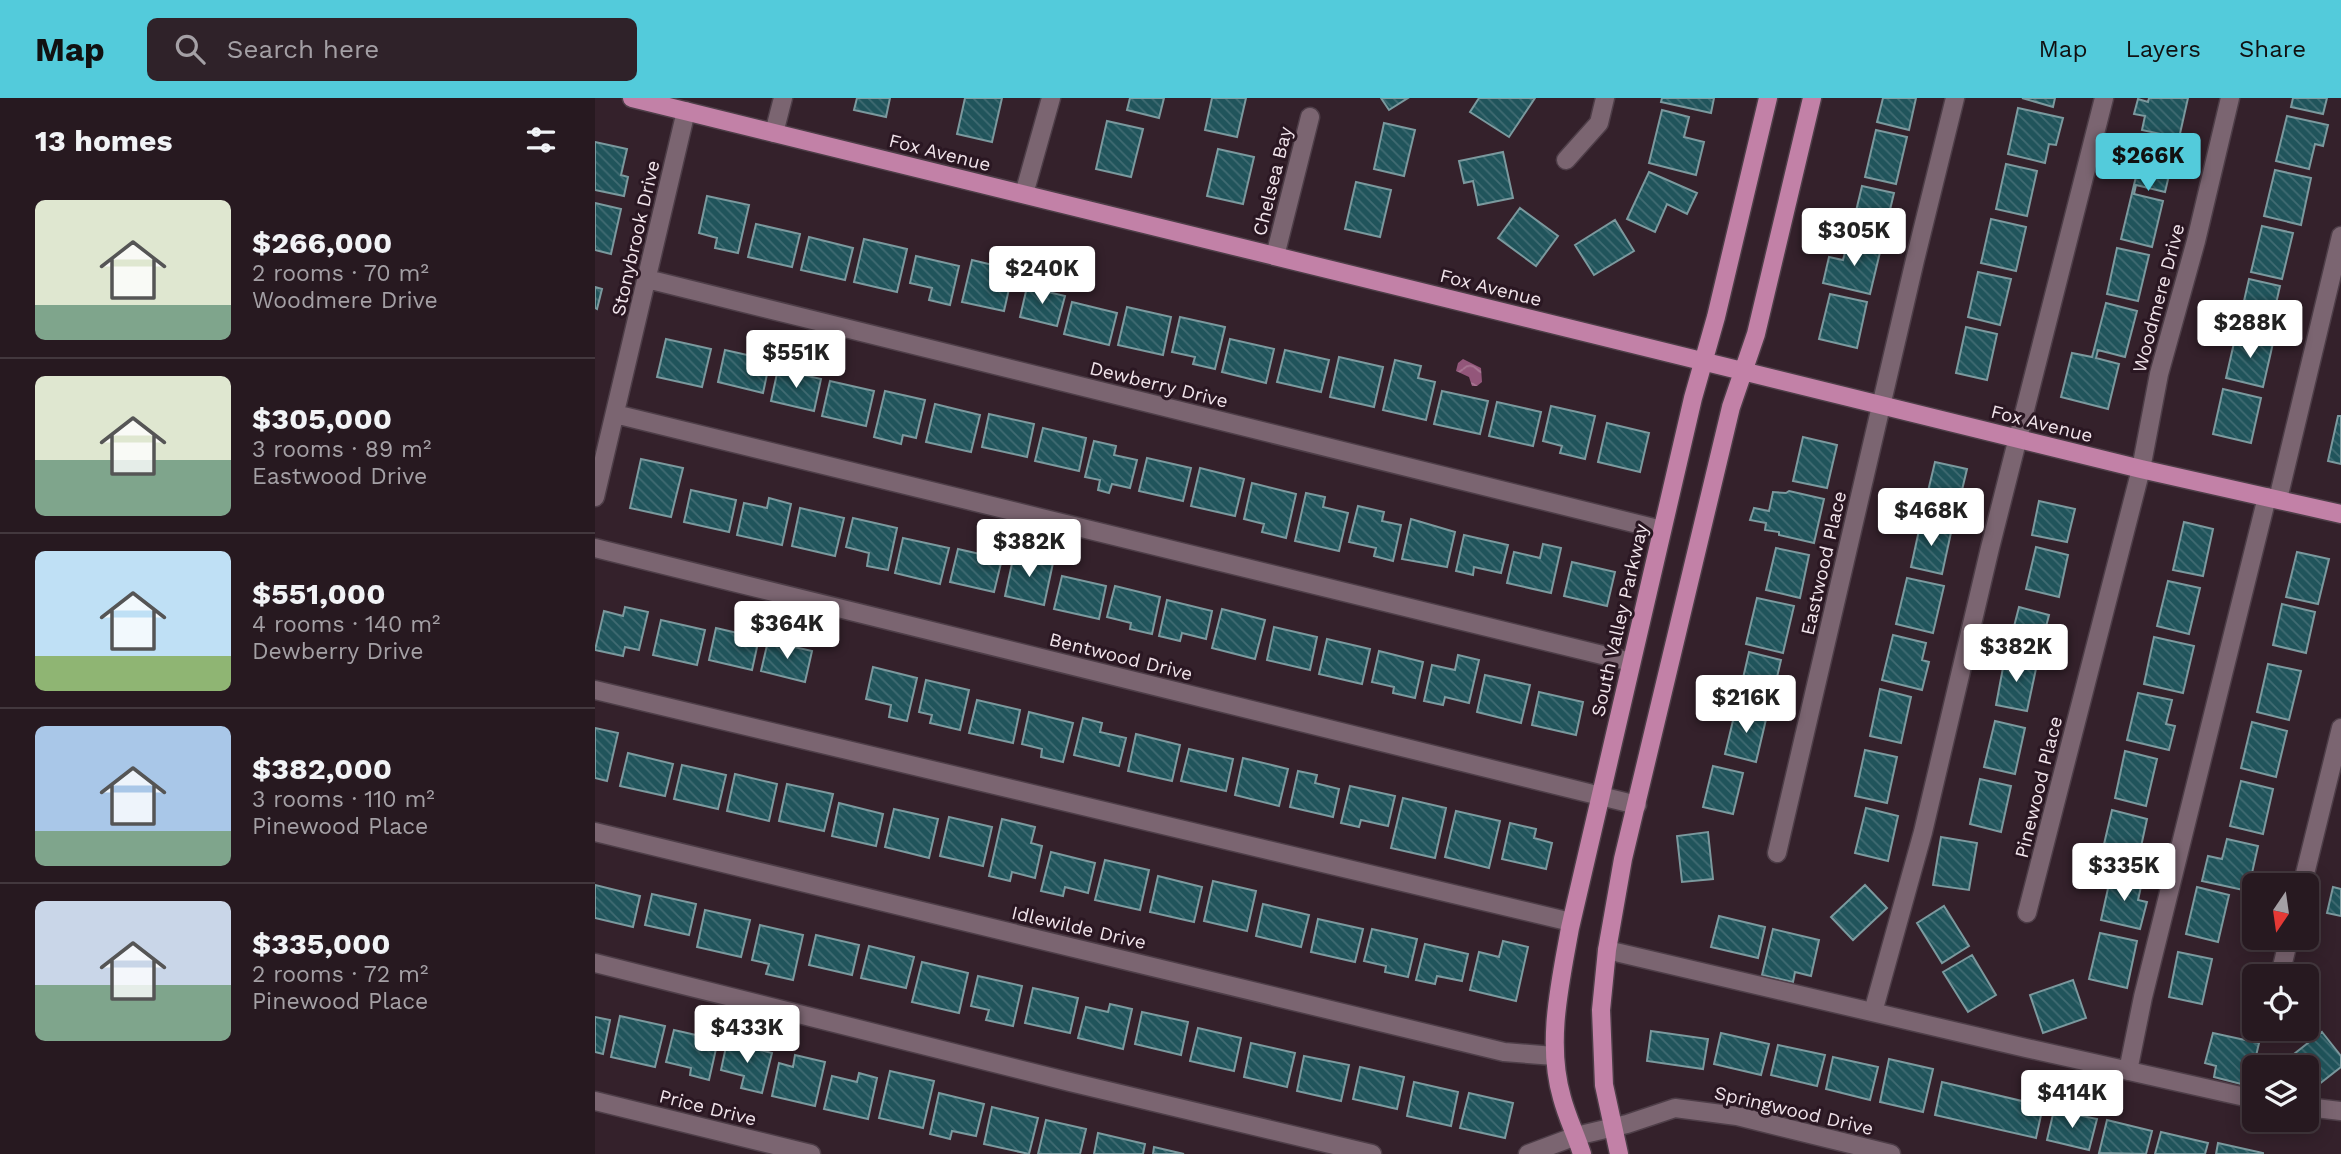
<!DOCTYPE html>
<html lang="en">
<head>
<meta charset="utf-8">
<style>
  :root { --surface:#271920; --page:#2f2229; --text:#f1f3f6; --muted:#a4a0a5; --line:#43383e; --accent:#53cbdb }
  body { margin:0; font-family:"Work Sans",sans-serif; background:var(--page); color:var(--text); height:100vh; display:flex; flex-direction:column; font-size:26px; white-space:nowrap }
  * { box-sizing:border-box; margin:0 }
  p { font-size:23px; color:var(--muted) }
  .icon { flex:none; width:38px; height:38px; fill:none; stroke:currentColor; stroke-width:2; stroke-linecap:round; stroke-linejoin:round }
  .map { position:relative; flex:1; overflow:hidden }
  .sheet { display:flex; flex-direction:column; background:var(--surface); width:595px }
  .sheet>* { flex:none }
  .needle { width:46px; rotate:193deg }
  .buttons { position:absolute; left:1647px; top:775px; display:grid; gap:14px }
  .buttons a { display:grid; place-items:center; width:77px; height:77px; border-radius:10px; background:var(--surface); box-shadow:0 4px 18px #0003,0 0 0 2px var(--line); font-size:35px }
  .price { position:absolute; translate:-50% -60px; padding:0 16px; border-radius:7px; background:#fff; color:#222; font-size:23px; line-height:46px; filter:drop-shadow(0 2px 4px #0008) }
  .price::after { content:''; position:absolute; left:50%; top:42px; width:21px; height:16px; margin-left:-10px; background:inherit; clip-path:polygon(0 0,100% 0,50% 100%) }
  .price.current { background:var(--accent); color:#111 }
  ul { padding:0; list-style:none }
  li { display:flex; align-items:center; gap:21px; height:175px; padding:0 35px }
  li+li { border-top:2px solid var(--line) }
  li span { display:grid; place-items:center; flex:none; width:196px; height:140px; border-radius:10px; color:#555 }
  li>.icon { margin-inline-start:auto }
  span .icon { width:84px; height:84px; fill:#fffc; stroke-width:1 }
  li b { font-size:30px }
  h2 { display:flex; justify-content:space-between; align-items:center; height:84px; padding:0 35px; font-size:30px }
  header { display:flex; align-items:center; gap:42px; box-sizing:border-box; height:98px; padding:0 35px; background:var(--accent); color:#111 }
  header strong { font-size:33px }
  nav { display:flex; gap:38px; margin-inline-start:auto; font-size:24px }
  .search { width:490px; height:63px; background:var(--page); display:flex; align-items:center; gap:18px; box-sizing:border-box; padding:0 24px; border-radius:10px; color:var(--muted); font-size:26px }
  main { display:flex; flex:1; min-height:0 }
  .map>svg:first-child { display:block }
  .water { fill:url(#water-waves) }
  .building { fill:url(#building-back-hatch); stroke:#7b999e; stroke-width:2 }
  .lines { fill:none; stroke-linecap:round; stroke-linejoin:round }
  .minor-casing { stroke:#4e3e48; stroke-width:21 }
  .major-casing { stroke:#4e3e48; stroke-width:21 }
  .minor { stroke:#7b6571; stroke-width:18 }
  .major { stroke:#c281a7; stroke-width:18 }
  .labels { text-anchor:middle; stroke-width:6; stroke-linejoin:round; paint-order:stroke }
  .street-label { font-size:19px; fill:#f1e4eb; stroke:#2a1722 }
</style>
</head>
<body>
<header>
<strong>Map</strong>
<div class="search"><svg class="icon" aria-label="search" viewBox="0 0 24 24"><circle cx="10" cy="10" r="6"/><path d="M15 15l6 6"/></svg>Search here</div>
<nav><a>Map</a><a>Layers</a><a>Share</a></nav>
</header>
<main>
<section class="sheet">
<h2>13 homes<svg class="icon" aria-label="filters" viewBox="0 0 24 24"><path d="M4 7h16M4 17h16"/><circle cx="9" cy="7" r="2"/><circle cx="15" cy="17" r="2"/></svg></h2>
<ul>
<li><span style="background:linear-gradient(#dfe7d0 75%,#7fa58c 0)"><svg class="icon" aria-label="home" viewBox="0 0 24 24"><path d="M3 11l9-7 9 7M6 9v11h12V9"/></svg></span><div><b>$266,000</b><p>2 rooms · 70 m²</p><p>Woodmere Drive</p></div></li>
<li><span style="background:linear-gradient(#dfe7d0 60%,#7fa58c 0)"><svg class="icon" aria-label="home" viewBox="0 0 24 24"><path d="M3 11l9-7 9 7M6 9v11h12V9"/></svg></span><div><b>$305,000</b><p>3 rooms · 89 m²</p><p>Eastwood Drive</p></div></li>
<li><span style="background:linear-gradient(#bfe0f5 75%,#8fb573 0)"><svg class="icon" aria-label="home" viewBox="0 0 24 24"><path d="M3 11l9-7 9 7M6 9v11h12V9"/></svg></span><div><b>$551,000</b><p>4 rooms · 140 m²</p><p>Dewberry Drive</p></div></li>
<li><span style="background:linear-gradient(#a9c7e8 75%,#7fa58c 0)"><svg class="icon" aria-label="home" viewBox="0 0 24 24"><path d="M3 11l9-7 9 7M6 9v11h12V9"/></svg></span><div><b>$382,000</b><p>3 rooms · 110 m²</p><p>Pinewood Place</p></div></li>
<li><span style="background:linear-gradient(#c9d6e8 60%,#7fa58c 0)"><svg class="icon" aria-label="home" viewBox="0 0 24 24"><path d="M3 11l9-7 9 7M6 9v11h12V9"/></svg></span><div><b>$335,000</b><p>2 rooms · 72 m²</p><p>Pinewood Place</p></div></li>
</ul>
</section>
<div class="map">
<svg width="1746" height="1056" viewBox="0 0 1746 1056">
  <defs>
    <pattern id="water-waves" width="16" height="10" patternUnits="userSpaceOnUse" patternTransform="scale(1.75)"><rect width="16" height="10" fill="#93567a"/><path d="M0 5q4-4 8 0t8 0" fill="none" stroke="#a87693"/></pattern>
    <pattern id="building-back-hatch" width="6" height="6" patternUnits="userSpaceOnUse" patternTransform="scale(1.75)"><rect width="6" height="6" fill="#20545b"/><path d="M-1 5l2 2M0 0l6 6M5-1l2 2" fill="none" stroke="#416c73"/></pattern>
  </defs>
  <rect width="100%" height="100%" fill="#34212b"/>
  <path class="water" d="M868,261l18,9 1,14 -5,4h-5l-3,-9 -13,-6 2,-8z"/>
  <path class="building" d="M262,0h33l-4,19 -32,-7z
    M370,0h37l-10,44 -35,-8z
    M535,0h34l-5,20 -32,-8z
    M617,0h34l-9,39 -32,-7z
    M786,0h27l-19,12z
    M884,0h56l-26,39 -39,-25z
    M1067,0h52l-3,15 -50,-11z
    M1288,0h33l-7,32 -32,-8z
    M1427,0h33l-2,9z
    M1554,0h39l-9,40 -37,-8 3,-14 -11,-2 4,-15 10,3z
    M1698,0h34l-4,16 -32,-7z
    M1423,10l45,10 -7,27 -7,-1 -4,19 -37,-9z
    M1067,12l27,7 -5,20 20,5 -8,33 -47,-12z
    M1692,18l41,9 -5,21 -8,-2 -6,25 -33,-8z
    M512,23l36,8 -12,48 -35,-8z
    M789,25l31,7 -11,46 -30,-7z
    M1281,32l31,7 -11,47 -31,-7z
    M1550,41l31,7 -11,46 -29,-7 -2,9 29,7 -11,46 -31,-8z
    M0,44l32,7 -6,26 7,2 -4,19 -29,-6z
    M623,51l36,8 -11,47 -36,-8z
    M908,54l10,46 -35,7 -5,-24 -9,2 -5,-22z
    M1411,66l31,7 -10,45 -31,-7z
    M1680,72l36,8 -10,47 -37,-9z
    M1054,74l48,21 -10,21 -20,-10 -12,28 -28,-13z
    M761,84l35,8 -11,47 -35,-8z
    M1267,88l32,7 -11,46 -32,-7z
    M112,98l42,9 -11,48 -23,-5 2,-10 -18,-5z
    M0,105l26,6 -10,45 -16,-4z
    M925,110l38,28 -22,30 -38,-28z
    M1396,121l35,8 -10,44 -35,-8z
    M1020,122l19,31 -40,24 -19,-30z
    M161,126l44,10 -8,33 -44,-10z
    M1667,128l31,7 -11,46 -31,-7z
    M214,139l44,11 -8,32 -44,-10z
    M269,141l43,10 -10,43 -43,-10z
    M1253,143l33,7 -11,46 -47,-11 6,-26 14,3z
    M1522,150l32,7 -11,46 -31,-7z
    M321,158l43,10 -9,39 -21,-5 3,-12 -22,-5z
    M377,162l25,6 -3,11 17,3 -7,31 -42,-9z
    M1383,174l33,7 -11,46 -32,-8z
    M1654,181l31,7 -10,44 -31,-7z
    M0,189l7,2 -5,20 -2,-1z
    M432,189l38,9 -8,30 -37,-9z
    M1235,196l37,8 -10,46 -38,-9z
    M477,204l45,11 -8,32 -45,-11z
    M1511,205l31,8 -12,46 -27,-7 -2,8 23,6 -11,45 -47,-12 11,-44 20,4z
    M532,209l44,10 -8,38 -45,-10z
    M585,219l45,10 -10,42 -22,-5 2,-7 -23,-5z
    M1371,229l31,7 -10,46 -31,-7z
    M1641,236l37,9 -10,44 -37,-9z
    M71,241l45,10 -9,38 -45,-10z
    M635,241l44,10 -8,34 -44,-11z
    M130,252l45,10 -7,33 -45,-11z
    M690,252l44,10 -8,32 -44,-10z
    M744,259l44,10 -9,40 -44,-10z
    M800,262l26,6 -3,12 17,4 -9,38 -43,-10z
    M183,271l43,10 -7,32 -43,-10z
    M235,283l44,10 -8,35 -44,-10z
    M1628,291l38,9 -10,45 -38,-9z
    M290,293l40,9 -9,38 -13,-3 -2,9 -27,-7z
    M847,293l46,10 -8,33 -46,-10z
    M902,304l44,10 -8,34 -44,-10z
    M340,306l45,11 -9,37 -45,-10z
    M956,308l44,10 -10,43 -25,-6 2,-7 -19,-5z
    M394,316l45,10 -7,33 -45,-10z
    M1743,318h3v48l-13,-3z
    M1012,325l42,10 -9,39 -42,-10z
    M448,330l43,10 -7,33 -44,-10z
    M1208,339l34,8 -10,43 -34,-7z
    M499,343l22,5 -2,9 23,5 -7,28 -18,-4 -3,9 -11,-3 2,-10 -15,-3z
    M552,360l44,10 -8,33 -44,-10z
    M46,361l42,9 -12,49 -41,-9z
    M1340,364l32,7 -5,21 12,3 -6,25 -44,-10z
    M605,370l44,11 -9,37 -44,-10z
    M657,385l44,11 -10,44 -24,-6 2,-8 -20,-5z
    M96,392l45,10 -7,32 -45,-10z
    M1194,393l35,8 -10,44 -35,-8v-3l-14,-2 1,-7 -16,-3 4,-12 15,3 4,-19 13,1z
    M711,395l19,4 -2,10 25,6 -9,38 -44,-10z
    M174,400l22,6 -9,41 -45,-10 7,-32 23,5z
    M1444,403l36,8 -8,33 -35,-7z
    M763,408l26,6 -2,9 19,4 -8,36 -19,-5 2,-8 -27,-6z
    M205,410l44,10 -9,38 -43,-10z
    M258,420l44,10 -9,42 -21,-4 2,-13 -23,-6z
    M816,421l44,13 -8,35 -45,-8z
    M1326,423l31,7 -10,46 -31,-7z
    M1589,424l29,7 -10,47 -30,-6z
    M869,437l44,10 -7,28 -27,-6 -1,8 -17,-4z
    M308,440l46,10 -9,36 -45,-11z
    M948,446l18,4 -10,45 -44,-10 7,-31 26,6z
    M1441,449l32,8 -9,42 -33,-8z
    M1181,450l33,7 -9,43 -34,-8z
    M363,451l44,10 -8,33 -44,-10z
    M1702,454l32,7 -11,45 -32,-7z
    M419,456l39,9 -9,42 -39,-9z
    M977,464l43,10 -8,34 -43,-10z
    M467,478l44,10 -7,33 -45,-10z
    M1312,480l37,8 -11,47 -37,-9z
    M1573,483l32,7 -11,46 -32,-8z
    M520,488l45,11 -8,37 -22,-5 1,-6 -24,-6z
    M1162,500l37,8 -11,47 -37,-9z
    M572,502l45,11 -6,28 -24,-6 -2,8 -21,-5z
    M1687,506l33,8 -9,41 -33,-8z
    M30,509l23,5 -9,38 -14,-3 -2,9 -28,-6 9,-39 19,5z
    M1424,509l30,8 -11,43 -30,-8z
    M627,511l43,11 -10,39 -43,-11z
    M66,522l44,10 -8,35 -44,-10z
    M679,529l43,10 -7,33 -43,-10z
    M121,530l43,10 -7,32 -43,-10z
    M1298,537l33,8 -4,17 7,2 -7,28 -40,-10z
    M1559,539l40,9 -11,47 -39,-9z
    M732,541l43,10 -8,35 -43,-10z
    M173,543l44,10 -7,31 -44,-11z
    M784,553l44,11 -8,36 -22,-5 1,-6 -22,-5z
    M1154,554l32,8 -11,47 -32,-7z
    M863,557l21,5 -10,43 -24,-6 -2,8 -19,-4 8,-36 23,5z
    M1410,559l32,7 -10,47 -31,-6z
    M1673,566l33,7 -12,49 -32,-8z
    M278,569l44,11 -10,43 -18,-4 2,-12 -25,-6z
    M890,577l45,10 -9,38 -44,-11z
    M331,582l43,10 -9,40 -30,-7 2,-8 -13,-3z
    M1285,591l31,8 -10,46 -31,-7z
    M944,594l44,10 -7,33 -44,-10z
    M1543,595l34,7 -6,24 9,2 -6,24 -42,-10z
    M382,602l43,10 -7,33 -44,-10z
    M1141,610l31,7 -11,47 -31,-8z
    M434,614l44,11 -10,39 -22,-5 1,-8 -20,-5z
    M488,620l19,5 -2,9 26,6 -7,28 -45,-11z
    M1400,623l30,7 -10,46 -31,-7z
    M1657,624l35,9 -11,46 -35,-9z
    M0,630l23,5 -11,48 -12,-3z
    M541,636l44,11 -8,36 -44,-10z
    M594,651l44,10 -7,32 -45,-10z
    M1270,652l32,7 -10,46 -32,-7z
    M1530,653l32,8 -11,47 -31,-8z
    M33,655l45,11 -8,32 -45,-10z
    M648,660l45,11 -9,37 -44,-11z
    M87,667l44,10 -8,34 -44,-10z
    M1118,668l30,7 -10,41 -30,-7z
    M703,673l19,4 -2,8 24,6 -6,28 -43,-10z
    M140,676l42,10 -8,37 -42,-10z
    M1385,681l31,7 -10,46 -31,-8z
    M1646,683l32,8 -10,45 -33,-8z
    M192,686l46,10 -9,37 -45,-10z
    M755,688l45,10 -7,30 -27,-6 -2,7 -18,-4z
    M808,700l43,10 -11,50 -44,-10z
    M244,705l44,11 -7,32 -44,-10z
    M1271,710l32,8 -10,45 -33,-8z
    M299,711l44,10 -9,39 -44,-11z
    M1517,712l35,9 -10,46 -36,-8z
    M861,713l44,10 -11,47 -44,-11z
    M354,719l43,10 -9,39 -43,-10z
    M407,721l33,8 -4,16 11,3 -7,32 -23,-6 -2,9 -21,-5z
    M915,725l26,6 -2,9 18,5 -6,26 -44,-10z
    M1113,734l5,47 -31,3 -5,-46z
    M1346,739l36,6 -8,47 -36,-5z
    M1632,741l31,7 -10,45 -46,-10 6,-25 14,3z
    M456,754l44,11 -7,30 -23,-6 -2,9 -22,-5z
    M510,762l44,10 -9,40 -45,-10z
    M1516,777l31,7 -4,18 9,2 -7,27 -39,-9z
    M563,778l44,11 -8,35 -44,-10z
    M618,783l43,10 -9,40 -43,-10z
    M0,787l45,11 -7,31 -38,-9z
    M1270,787l22,23 -34,32 -22,-23z
    M1602,789l32,8 -11,47 -32,-8z
    M1738,789l8,2v27l-14,-3z
    M57,796l44,10 -7,31 -44,-10z
    M668,806l46,11 -8,32 -45,-11z
    M1349,808l25,40 -27,17 -25,-40z
    M110,812l45,10 -9,37 -44,-10z
    M1124,818l46,11 -7,31 -47,-11z
    M723,821l45,10 -8,33 -44,-10z
    M165,827l43,10 -10,45 -27,-6 3,-10 -17,-4z
    M777,831l45,10 -9,38 -23,-5 1,-6 -22,-5z
    M1178,831l46,11 -8,36 -16,-4 -2,10 -31,-7z
    M1505,835l37,8 -10,47 -38,-9z
    M221,837l43,10 -7,30 -43,-10z
    M908,843l25,6 -12,54 -46,-11 9,-38 20,5z
    M830,846l43,10 -6,27 -25,-5 -2,8 -19,-4z
    M274,848l45,11 -8,31 -45,-10z
    M1583,854l34,7 -10,45 -33,-7z
    M1377,857l24,40 -28,17 -25,-40z
    M327,864l46,11 -9,40 -47,-11z
    M383,878l44,10 -9,40 -27,-6 3,-10 -18,-4z
    M1478,882l13,38 -43,15 -13,-38z
    M438,890l45,10 -8,35 -45,-10z
    M515,906l22,5 -9,40 -45,-11 8,-31 22,5z
    M547,914l46,10 -7,33 -46,-11z
    M25,918l45,10 -10,41 -44,-10z
    M0,919l15,3 -7,34 -8,-2z
    M603,930l43,10 -7,33 -44,-10z
    M79,932l44,10 -9,40 -19,-5 1,-7 -25,-6z
    M1056,933l57,8 -5,30 -56,-8z
    M1727,934l19,24v11l-32,25 -2,-3v-21h-17l-5,-7z
    M1126,935l48,11 -8,31 -47,-11z
    M1618,935l46,10 -10,43 -35,-9 2,-11 -11,-3z
    M132,944l45,11 -10,40 -21,-5 3,-12 -23,-6z
    M656,945l44,10 -8,34 -43,-10z
    M1183,947l47,10 -8,31 -46,-11z
    M200,957l30,7 -10,44 -43,-10 7,-33 14,4z
    M709,958l45,9 -8,36 -44,-10z
    M1238,959l45,10 -8,33 -44,-11z
    M1294,961l44,10 -10,43 -43,-10z
    M765,969l44,10 -7,32 -44,-10z
    M295,973l44,10 -11,47 -44,-10z
    M264,975l18,5 -9,41 -44,-10 8,-33 25,6z
    M819,984l44,10 -7,34 -44,-10z
    M1347,984l101,24 -7,32 -101,-23z
    M344,995l45,11 -8,32 -24,-5 -2,8 -20,-5z
    M874,995l44,10 -8,35 -45,-10z
    M397,1009l46,11 -9,36 -45,-10z
    M1459,1012l43,9 -8,31 -42,-10z
    M451,1022l40,9 -6,25h-42z
    M1512,1022l45,11 -6,23 -47,-1z
    M1566,1034l47,11 -3,11h-50z
    M503,1035l47,11 -2,10h-49z
    M1623,1045l45,10v1h-47z
    M559,1049l30,7h-31z"/>
  <g class="lines">
    <defs>
      <path id="minor" d="M179,35l9,-35
        M971,62l33,-37 6,-25
        M429,96l27,-96
        M680,158l35,-139
        M52,181l1015,251
        M20,316l1016,248
        M0,399l91,-386
        M1683,401l63,-263
        M0,450l1042,257
        M0,592l976,232
        M0,734l909,220 50,4
        M1182,755l138,-593 40,-162
        M1707,788l39,-158
        M1432,815l114,-444 18,-95 37,-133 34,-143
        M1012,852l419,98 228,51
        M0,865l475,119 302,72
        M1685,877l9,-37
        M1278,914l50,-180 67,-284 114,-450
        M1533,973l15,-74 124,-500
        M0,1003l216,53
        M1712,1009l34,4
        M933,1056l48,-18 51,-12 48,-16 62,8 154,38"/>
      <path id="major" d="M37,0l1509,371 200,45
        M987,1056c-6,-19 -15,-37 -20,-56 -16,-55 -2,-114 8,-170l123,-530 23,-81 52,-219
        M1024,1056l-15,-69 -3,-75 6,-60 16,-91 108,-452 25,-73 56,-236"/>
    </defs>
    <use href="#minor" class="minor-casing"/>
    <use href="#major" class="major-casing"/>
    <use href="#minor" class="minor"/>
    <use href="#major" class="major"/>
  </g>
  <g class="labels">
    <g class="street-label">
      <text transform="translate(345 54) rotate(14)" y="7">Fox Avenue</text>
      <text transform="translate(677 83) rotate(-76)" y="7">Chelsea Bay</text>
      <text transform="translate(40 140) rotate(-77)" y="7">Stonybrook Drive</text>
      <text transform="translate(896 189) rotate(14)" y="7">Fox Avenue</text>
      <text transform="translate(1563 200) rotate(-75)" y="7">Woodmere Drive</text>
      <text transform="translate(564 286) rotate(14)" y="7">Dewberry Drive</text>
      <text transform="translate(1447 325) rotate(14)" y="7">Fox Avenue</text>
      <text transform="translate(1228 465) rotate(-77)" y="7">Eastwood Place</text>
      <text transform="translate(1024 522) rotate(-77)" y="7">South Valley Parkway</text>
      <text transform="translate(526 558) rotate(14)" y="7">Bentwood Drive</text>
      <text transform="translate(1443 689) rotate(-76)" y="7">Pinewood Place</text>
      <text transform="translate(484 829) rotate(13)" y="7">Idlewilde Drive</text>
      <text transform="translate(113 1009) rotate(14)" y="7">Price Drive</text>
      <text transform="translate(1199 1012) rotate(13)" y="7">Springwood Drive</text>
    </g>
  </g>
</svg>
<div class="buttons">
<a><svg class="needle" viewBox="-14 -14 28 28"><path d="M0-13l5 13h-10z" fill="#e53935"/><path d="M0 13l5-13h-10z" fill="#a4a0a5"/></svg></a>
<a><svg class="icon" aria-label="locate" viewBox="0 0 24 24"><circle cx="12" cy="12" r="6"/><path d="M12 2v4M12 18v4M2 12h4M18 12h4"/></svg></a>
<a><svg class="icon" aria-label="layers" viewBox="0 0 24 24"><path d="M12 4l9 5-9 5-9-5zM3 14l9 5 9-5"/></svg></a>
</div>
<b class="price current" style="left:1553px;top:95px">$266K</b>
<b class="price" style="left:1259px;top:170px">$305K</b>
<b class="price" style="left:447px;top:208px">$240K</b>
<b class="price" style="left:1655px;top:262px">$288K</b>
<b class="price" style="left:201px;top:292px">$551K</b>
<b class="price" style="left:1336px;top:450px">$468K</b>
<b class="price" style="left:434px;top:481px">$382K</b>
<b class="price" style="left:192px;top:563px">$364K</b>
<b class="price" style="left:1421px;top:586px">$382K</b>
<b class="price" style="left:1151px;top:637px">$216K</b>
<b class="price" style="left:1529px;top:805px">$335K</b>
<b class="price" style="left:152px;top:967px">$433K</b>
<b class="price" style="left:1477px;top:1032px">$414K</b>
</div>
</main>
</body>
</html>
